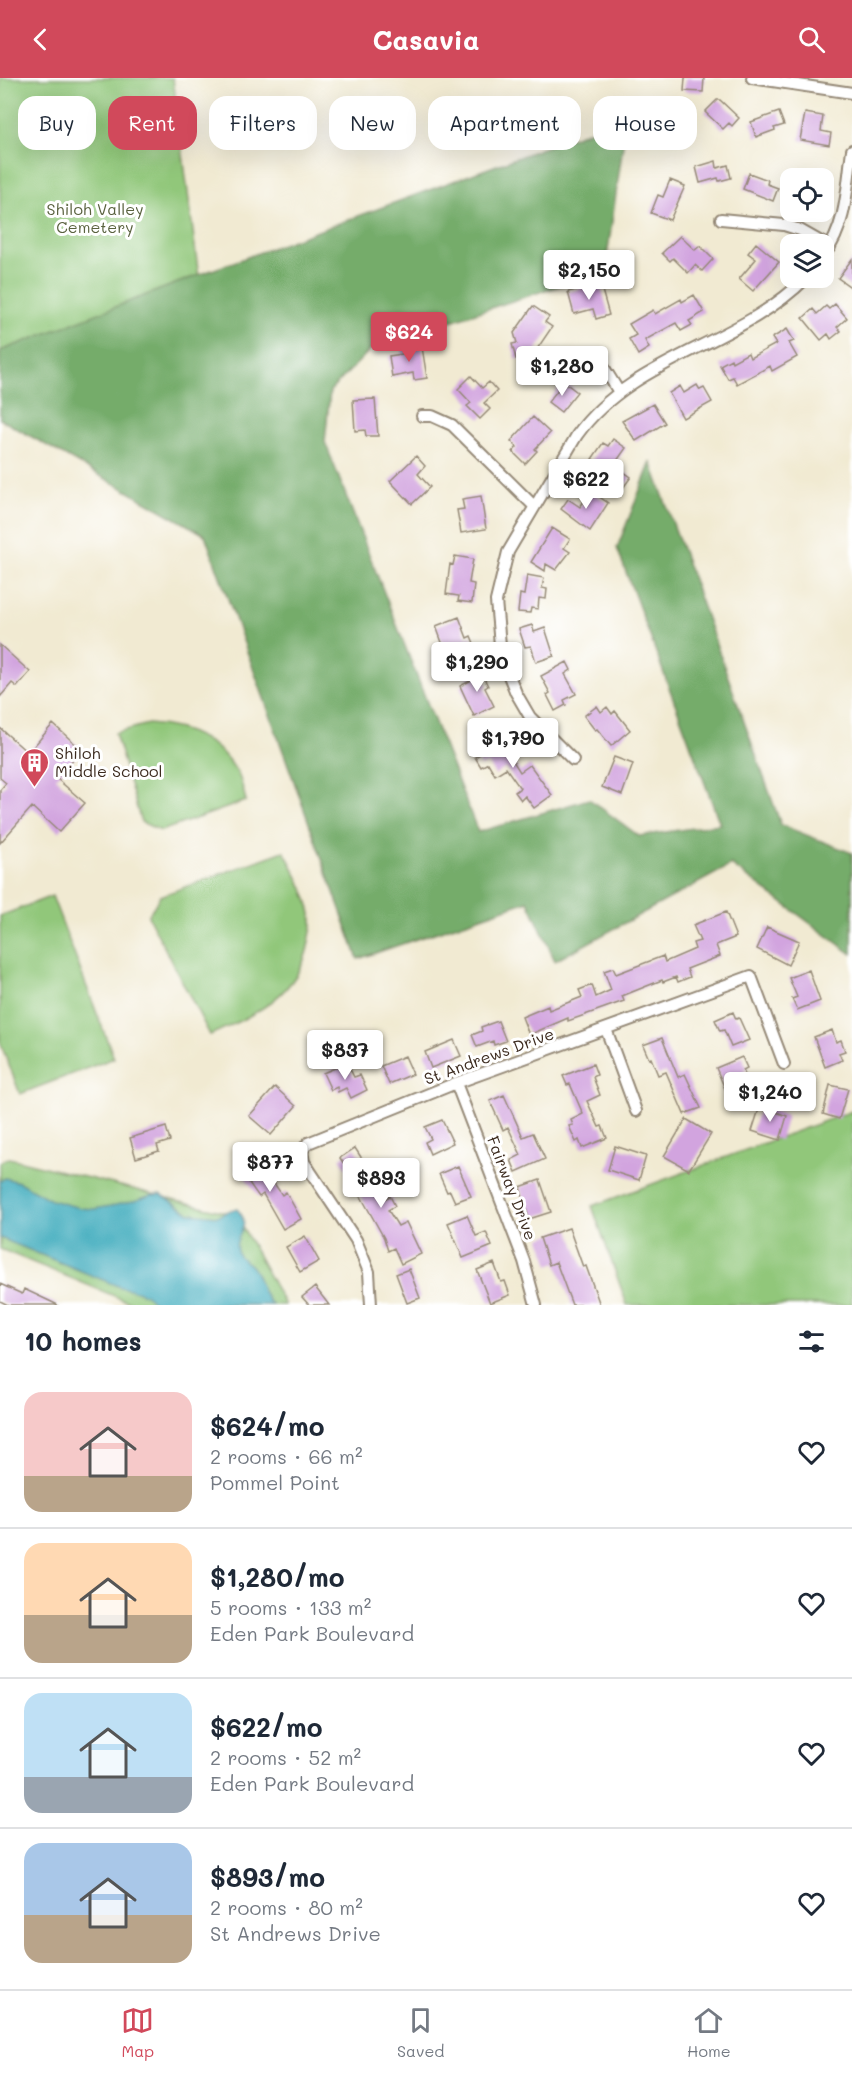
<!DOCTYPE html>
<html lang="en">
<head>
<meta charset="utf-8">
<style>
  :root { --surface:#fff; --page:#f2f2f3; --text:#1f2937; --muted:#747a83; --line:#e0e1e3; --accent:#d1495b }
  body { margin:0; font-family:Mali,sans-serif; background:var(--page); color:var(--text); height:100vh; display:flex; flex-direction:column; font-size:22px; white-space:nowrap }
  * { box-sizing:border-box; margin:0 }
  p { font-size:20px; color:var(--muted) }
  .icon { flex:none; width:33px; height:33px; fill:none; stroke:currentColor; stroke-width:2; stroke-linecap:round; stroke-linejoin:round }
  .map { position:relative; height:1227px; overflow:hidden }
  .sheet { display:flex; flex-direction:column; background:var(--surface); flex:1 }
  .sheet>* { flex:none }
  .top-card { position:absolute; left:18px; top:18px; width:816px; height:54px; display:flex; gap:12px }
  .fabs { position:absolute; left:780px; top:90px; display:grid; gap:12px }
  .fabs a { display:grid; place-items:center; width:54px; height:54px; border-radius:12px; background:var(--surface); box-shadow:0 6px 24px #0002; font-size:30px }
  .price { position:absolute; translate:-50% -51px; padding:0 14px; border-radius:6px; background:#fff; color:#222; font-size:20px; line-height:39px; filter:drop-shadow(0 2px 3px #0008) }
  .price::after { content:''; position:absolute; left:50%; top:36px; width:18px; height:14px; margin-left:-9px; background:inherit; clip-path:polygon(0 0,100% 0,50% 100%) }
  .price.active { background:var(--accent); color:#fff }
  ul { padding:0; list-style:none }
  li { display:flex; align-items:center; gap:18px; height:150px; padding:0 24px }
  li+li { border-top:2px solid var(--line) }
  li span { display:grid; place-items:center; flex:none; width:168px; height:120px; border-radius:18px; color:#555 }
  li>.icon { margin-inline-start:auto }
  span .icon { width:72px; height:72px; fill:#fffc; stroke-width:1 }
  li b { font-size:26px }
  h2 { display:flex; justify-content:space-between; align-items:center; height:72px; padding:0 24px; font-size:26px }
  .chip { padding:0 21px; border-radius:18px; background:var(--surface); box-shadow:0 6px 24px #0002; font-size:21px; line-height:54px }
  .chip.active { background:var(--accent); color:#fff }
  header { display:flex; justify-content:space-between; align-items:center; height:78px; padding:0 24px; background:var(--accent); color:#fff; font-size:27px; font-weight:800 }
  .tabs { display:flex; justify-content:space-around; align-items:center; height:84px; border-top:2px solid var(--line); background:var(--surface); font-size:16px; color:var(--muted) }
  .tabs a { display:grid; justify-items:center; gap:3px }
  .tabs .active { color:var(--accent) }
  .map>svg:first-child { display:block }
  .green { fill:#91c77a; stroke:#66784c; stroke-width:1.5 }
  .forest { fill:#74ac6a; stroke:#586b44; stroke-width:1.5 }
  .water { fill:#3facbd; stroke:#3d6b6e; stroke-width:1.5 }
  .building { fill:#d2a4df }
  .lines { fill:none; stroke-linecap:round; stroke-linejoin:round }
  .minor-casing { stroke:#968a78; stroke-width:14 }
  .minor { stroke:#fff; stroke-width:10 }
  .labels { text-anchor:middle; stroke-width:6; stroke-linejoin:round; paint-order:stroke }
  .park-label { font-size:16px; fill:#59613e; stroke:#fff }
  .poi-label { font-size:16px; fill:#3b2a1e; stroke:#fff; text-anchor:start }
  .street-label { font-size:16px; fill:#3b2a1e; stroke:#fff }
</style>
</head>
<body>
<header><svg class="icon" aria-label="back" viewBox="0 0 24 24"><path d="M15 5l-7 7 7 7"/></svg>Casavia<svg class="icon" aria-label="search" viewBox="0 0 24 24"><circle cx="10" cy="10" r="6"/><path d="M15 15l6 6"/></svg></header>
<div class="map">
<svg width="852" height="1227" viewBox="0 0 852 1227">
  <rect width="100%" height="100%" fill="#fff"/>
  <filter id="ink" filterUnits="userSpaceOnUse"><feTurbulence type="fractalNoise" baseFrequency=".0167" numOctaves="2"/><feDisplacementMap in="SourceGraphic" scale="12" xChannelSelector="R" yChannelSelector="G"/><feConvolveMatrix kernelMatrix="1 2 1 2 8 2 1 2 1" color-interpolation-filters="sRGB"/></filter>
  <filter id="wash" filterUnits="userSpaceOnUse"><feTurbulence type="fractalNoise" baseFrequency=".008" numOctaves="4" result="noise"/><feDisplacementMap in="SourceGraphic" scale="24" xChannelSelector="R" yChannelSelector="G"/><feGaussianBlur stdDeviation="1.35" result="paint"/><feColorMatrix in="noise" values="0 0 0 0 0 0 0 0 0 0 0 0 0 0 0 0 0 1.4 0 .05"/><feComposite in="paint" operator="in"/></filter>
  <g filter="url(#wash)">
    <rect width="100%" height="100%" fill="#f1ead2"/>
    <path class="green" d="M0,0h173l27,207 -200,72z
      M148,646c38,2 71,16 90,50 4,8 6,19 8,27l-85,30 -20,-9 -26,-89z
      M284,773c12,22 24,43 28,68 1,7 -2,16 -3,23 -9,52 -55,74 -99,93l-62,-119 12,-20z
      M52,818l62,162 -94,36 -20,-52v-126z
      M852,1033v194h-225l-35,-99z
      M9,1080l227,57 49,90h-149l-136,-56v-87z"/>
    <path class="forest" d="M627,39l-22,154 -231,75 -44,45 -5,51 153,390 111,-33 50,37 81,-12 -103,-276 34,-86 130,363 71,28v101l-121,-89 -176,96 -27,-60 -170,58 -153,-424 -205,-116v-68l201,-77z"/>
    <path class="water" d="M5,1100l14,4 32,18 29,8 14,1 17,-3 27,-6 13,-5 10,-1 29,19 28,3 10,-5 9,-2c18,19 -7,26 1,45 3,6 10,8 14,13 9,12 9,29 21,38h-118c-7,-13 -21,-15 -35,-18l-120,-49v-57z"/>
    <g id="blocks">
      <path class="building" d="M685,0h19l-1,14 -19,-1z
        M717,22h3l19,18 -7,8 -3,-3 -6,6 -18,-17z
        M779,34l5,13 -10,3 1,2 -19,7 -5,-15z
        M805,35l18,3 -2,15 10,2 -2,12 -29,-5z
        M716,83l1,7 11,-3 3,13 -12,3 -1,-3 -18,5 -4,-16z
        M749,95l19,7 -1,4 11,4 -5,13 -30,-12z
        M670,102l15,6 -15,34 -19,-7 7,-18 5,2z
        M680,158l15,14 5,-4 13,13 -11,12 -7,-6 -7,8 -15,-15 -3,3 -8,-8z
        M756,165l23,19 -26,29 -14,-12 17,-20 -8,-6z
        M852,181v29l-14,-10z
        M600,205l9,32 -13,4 -3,-10 -19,5 -6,-22z
        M694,217l10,17 -15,9 3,4 -11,6 -5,-8 -31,17 4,8 -11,7 -9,-16 7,-4 -7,-11 24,-14 2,4 26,-15 1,3z
        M835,226l12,14 -10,9 4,4 -10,8 -3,-5 -7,6 -18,-22 10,-9 4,5 9,-8 3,3z
        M533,228l16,11 -4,5 7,5 -15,22 2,6 -23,4 -4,-15 5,-1 -3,-10z
        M787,251l7,12 -5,2 8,14 -25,14 -2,-5 -33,18 -4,-7 -5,2 -8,-14 11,-6 1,3 16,-9 2,5 26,-14 -4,-6z
        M409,267l1,4 12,-2 5,31 -13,2 -1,-7 -21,4 -3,-21 14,-2 -2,-7z
        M471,298l11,12 7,-6 8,9 -13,12 6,6 -10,10 -13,-13 4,-3 -13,-14z
        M564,304l13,10 -16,20 -13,-10z
        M697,307l3,5 4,-2 8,14 -29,16 -14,-25 11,-7 4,7z
        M375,321l3,37h-12l-1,-6 -10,1 -2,-31z
        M653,326l12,19 -29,18 -14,-20z
        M533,339l17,16 -15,16 2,2 -12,13 -12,-12 4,-5 -6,-6z
        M613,361l13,9 -12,17 17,12 -8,11 -28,-20 3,-5 -6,-4 11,-16 5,3z
        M416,378l9,10 -7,8 12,13 -18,17 -22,-23z
        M591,413l17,12 -18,28 -29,-22 7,-10 12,8z
        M481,418l5,33 -25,4 -4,-23 7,-1 -2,-10z
        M552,450l18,11 -6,9 6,4 -14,18 -10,-6 -1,7 -14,-9z
        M455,478l18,3 -4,24 5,1 -2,19 -14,-2 1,-5 -13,-2 4,-30 3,1z
        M527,497l17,3 -2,10 5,1 -1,10 -7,-1 -1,11 -7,-1 -1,5 -12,-1 2,-18 4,1z
        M459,539l8,21 4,-2 5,12 -28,11 -12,-33z
        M532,547l2,7 11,-4 9,28 -18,6 -5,-16 -6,1 -6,-18z
        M0,567l30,27 -13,15 -5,-4 -12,14z
        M567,584l4,8 -6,4 11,20 -12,6 2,5 -11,6 -8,-16 3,-2 -9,-17z
        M479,590l9,18 -3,2 9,18 -20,10 -14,-30 10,-5 -4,-7z
        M597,628l4,6 6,-5 5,7 3,-3 15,19 -19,16 -14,-17 -2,1 -11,-14z
        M53,646l29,26 -26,28 29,25 -26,29 -27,-25 -32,36v-53l6,-7 -6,-5v-50l28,25z
        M508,650l6,11 -11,6 17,27 10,-7 22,30 -18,13 -9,-12 -4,4 -6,-8 5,-4 -14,-20 -11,7 -7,-12 -7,4 -6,-10 7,-4 -4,-7z
        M614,679l19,7 -11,31 -20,-8z
        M726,834l10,25 -20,8 4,11 -33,13 3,8 -12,5 -2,-5 -13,5 -1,-2 -40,16 2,5 -56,20v-3l-39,17 -7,-18 26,-11 1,4 33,-13 -3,-7 13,-5 4,12 15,-7 -7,-19 9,-3 3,6 47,-18 2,6 30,-13 -2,-6 7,-2 -7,-16z
        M767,849l32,14 -11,24 -31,-16z
        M809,892l11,31 -23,9 -5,-11 5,-2 -8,-19z
        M733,934l3,7 3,-1 10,22 -18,7 -7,-17 -4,1 -5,-11z
        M498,943l8,20 -12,4 -1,-4 -16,6 -5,-12 10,-4 -1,-4z
        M832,952l4,12 5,-2 4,11 -6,2 3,7 -17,7 -11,-30z
        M662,960l16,39 7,-3 16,34 -17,6 -18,-42 -8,3 -7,-17 -2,1 -6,-14z
        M454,962l7,16 -30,12 -6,-16z
        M405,978l8,18 -24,10 -8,-18z
        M742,979l5,11 -4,2 7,18 -21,10 -13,-30z
        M347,985l7,14 6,-2 7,15 -16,8 -5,-10 -8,4 -1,-5 -6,3 -8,-17z
        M593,986l4,11 -4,2 7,18 -13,6 12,26 3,-1 5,12 -25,10 -3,-8 -3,2 -7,-16 4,-1 -2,-5 12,-6 -13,-30 -3,1 -4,-9z
        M830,1007l18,4 -9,30 -16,-5z
        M275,1009l21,19 -25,29 -22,-19z
        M504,1017l19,42 10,-4 12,26 -29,13 -5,-12 10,-5 -13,-28 -5,3 -13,-29z
        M760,1028l27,10 -7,24 -28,-9z
        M686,1041l25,15 -22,36 -25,-14z
        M442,1042l11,23 -23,11 -5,-12 6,-3 -6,-12z
        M166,1049l4,14 -13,4 2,6 -23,7 -6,-20z
        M615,1068l31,10 -7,24 -31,-10z
        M355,1070l17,26 -1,1 13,24 6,-3 5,10 -7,4 10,16 8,-4 15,32 -20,10 -7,-16 -6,3 -4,-13 -25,-45 3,-1 -22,-34z
        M251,1078l14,19 2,-2 15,22 4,-3 15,27 -18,10 -20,-35 -4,3 -22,-31z
        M458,1088l13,30 -16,6 -5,-11 -3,1 -8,-18z
        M540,1102l11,32 -22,7 -9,-32z
        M467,1137l9,21 10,-4 6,14 -29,12 -15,-35z
        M569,1150l14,39 3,-1 14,39h-28l-16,-43 -7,3 -9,-27z
        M305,1158l14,25 -19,11 -14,-25z
        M494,1185l7,19 4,-1 5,14 -20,8 -13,-33z
        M409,1191l11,29 -13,5 -11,-29z
        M0,1206l22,10 2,-5 34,16h-50l-8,-4z
        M315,1209l14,18h-20l-7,-8z"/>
    </g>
  </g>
  <g filter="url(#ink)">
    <use href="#blocks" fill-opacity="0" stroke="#968a78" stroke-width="1.5"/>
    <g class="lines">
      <defs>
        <path id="minor" d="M752,0l100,15
          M721,141l63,6 16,5 30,17
          M824,177c23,-29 23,-70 28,-105
          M601,285l18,29
          M422,338h10l20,9 82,81
          M573,682l-43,-43 -14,-24 -15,-37 -5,-55 12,-49 69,-117c56,-78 163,-90 229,-157
          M606,951l30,82
          M456,1005l68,178 12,44
          M371,1227l-2,-33 -13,-32 -52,-78 -2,-11 6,-8 148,-60 295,-107 33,88"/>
      </defs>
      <use href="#minor" class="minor-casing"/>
      <use href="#minor" class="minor"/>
    </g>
  </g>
  <defs>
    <symbol id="building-pin" viewBox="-11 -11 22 30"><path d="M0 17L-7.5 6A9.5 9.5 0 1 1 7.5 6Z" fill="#d1495b" stroke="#fff"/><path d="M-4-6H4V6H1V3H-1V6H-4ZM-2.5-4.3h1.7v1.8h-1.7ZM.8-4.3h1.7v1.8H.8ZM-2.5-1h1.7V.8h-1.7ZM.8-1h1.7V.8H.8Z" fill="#fff"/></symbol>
  </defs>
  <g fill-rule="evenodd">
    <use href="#building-pin" x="18" y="668" width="33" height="45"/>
  </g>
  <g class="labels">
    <g class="park-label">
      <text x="95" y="137">Shiloh Valley<tspan x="95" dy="18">Cemetery</tspan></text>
    </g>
    <g class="poi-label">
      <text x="55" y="681">Shiloh<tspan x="55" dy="18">Middle School</tspan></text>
    </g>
    <g class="street-label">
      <text transform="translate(489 978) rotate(-20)" y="6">St Andrews Drive</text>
      <text transform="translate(512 1110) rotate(69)" y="6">Fairway Drive</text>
    </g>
  </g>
</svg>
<div class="fabs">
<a><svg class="icon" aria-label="locate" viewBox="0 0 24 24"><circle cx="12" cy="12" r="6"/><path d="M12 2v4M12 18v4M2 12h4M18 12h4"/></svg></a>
<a><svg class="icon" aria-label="layers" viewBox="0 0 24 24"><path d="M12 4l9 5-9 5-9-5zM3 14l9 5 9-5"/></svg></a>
</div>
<b class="price" style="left:589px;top:223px">$2,150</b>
<b class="price active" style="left:409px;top:285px">$624</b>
<b class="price" style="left:562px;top:319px">$1,280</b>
<b class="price" style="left:586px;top:432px">$622</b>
<b class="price" style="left:477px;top:615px">$1,290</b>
<b class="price" style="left:513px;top:691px">$1,790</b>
<b class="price" style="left:345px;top:1003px">$837</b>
<b class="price" style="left:770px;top:1045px">$1,240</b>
<b class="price" style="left:270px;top:1115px">$877</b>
<b class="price" style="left:381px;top:1131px">$893</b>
<div class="top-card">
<a class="chip">Buy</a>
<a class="chip active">Rent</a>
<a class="chip">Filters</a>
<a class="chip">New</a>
<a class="chip">Apartment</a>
<a class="chip">House</a>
</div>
</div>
<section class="sheet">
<h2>10 homes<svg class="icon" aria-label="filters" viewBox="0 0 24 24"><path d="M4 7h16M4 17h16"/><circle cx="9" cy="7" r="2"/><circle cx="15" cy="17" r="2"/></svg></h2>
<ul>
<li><span style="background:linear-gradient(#f6c9c9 70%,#b9a48a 0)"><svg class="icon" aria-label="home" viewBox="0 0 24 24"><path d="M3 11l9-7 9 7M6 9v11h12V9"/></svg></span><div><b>$624/mo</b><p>2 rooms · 66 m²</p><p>Pommel Point</p></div><svg class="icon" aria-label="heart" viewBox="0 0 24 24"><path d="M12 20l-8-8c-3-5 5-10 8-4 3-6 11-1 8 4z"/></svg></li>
<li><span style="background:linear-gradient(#ffd9b3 60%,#b9a48a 0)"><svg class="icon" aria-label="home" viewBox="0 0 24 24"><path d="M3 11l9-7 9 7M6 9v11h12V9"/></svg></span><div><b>$1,280/mo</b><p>5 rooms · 133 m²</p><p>Eden Park Boulevard</p></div><svg class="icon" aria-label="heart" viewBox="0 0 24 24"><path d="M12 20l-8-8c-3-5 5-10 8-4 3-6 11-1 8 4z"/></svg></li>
<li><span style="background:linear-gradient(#bfe0f5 70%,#9aa5b1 0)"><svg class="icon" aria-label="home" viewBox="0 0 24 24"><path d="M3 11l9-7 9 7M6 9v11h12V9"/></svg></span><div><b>$622/mo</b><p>2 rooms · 52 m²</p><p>Eden Park Boulevard</p></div><svg class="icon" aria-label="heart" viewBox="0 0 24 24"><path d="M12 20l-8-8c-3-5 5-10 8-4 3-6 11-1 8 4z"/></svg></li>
<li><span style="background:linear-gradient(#a9c7e8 60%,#b9a48a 0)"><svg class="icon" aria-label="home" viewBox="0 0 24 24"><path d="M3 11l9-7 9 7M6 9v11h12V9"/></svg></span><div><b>$893/mo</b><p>2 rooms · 80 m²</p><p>St Andrews Drive</p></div><svg class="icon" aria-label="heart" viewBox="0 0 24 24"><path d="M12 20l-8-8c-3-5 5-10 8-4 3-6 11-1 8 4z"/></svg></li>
</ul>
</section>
<nav class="tabs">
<a class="active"><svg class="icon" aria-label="map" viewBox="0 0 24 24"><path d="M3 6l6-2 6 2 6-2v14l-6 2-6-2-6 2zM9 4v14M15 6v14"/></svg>Map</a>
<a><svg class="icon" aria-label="saved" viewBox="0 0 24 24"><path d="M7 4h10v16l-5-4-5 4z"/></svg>Saved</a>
<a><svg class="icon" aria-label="home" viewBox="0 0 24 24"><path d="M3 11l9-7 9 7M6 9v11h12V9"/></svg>Home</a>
</nav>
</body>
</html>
